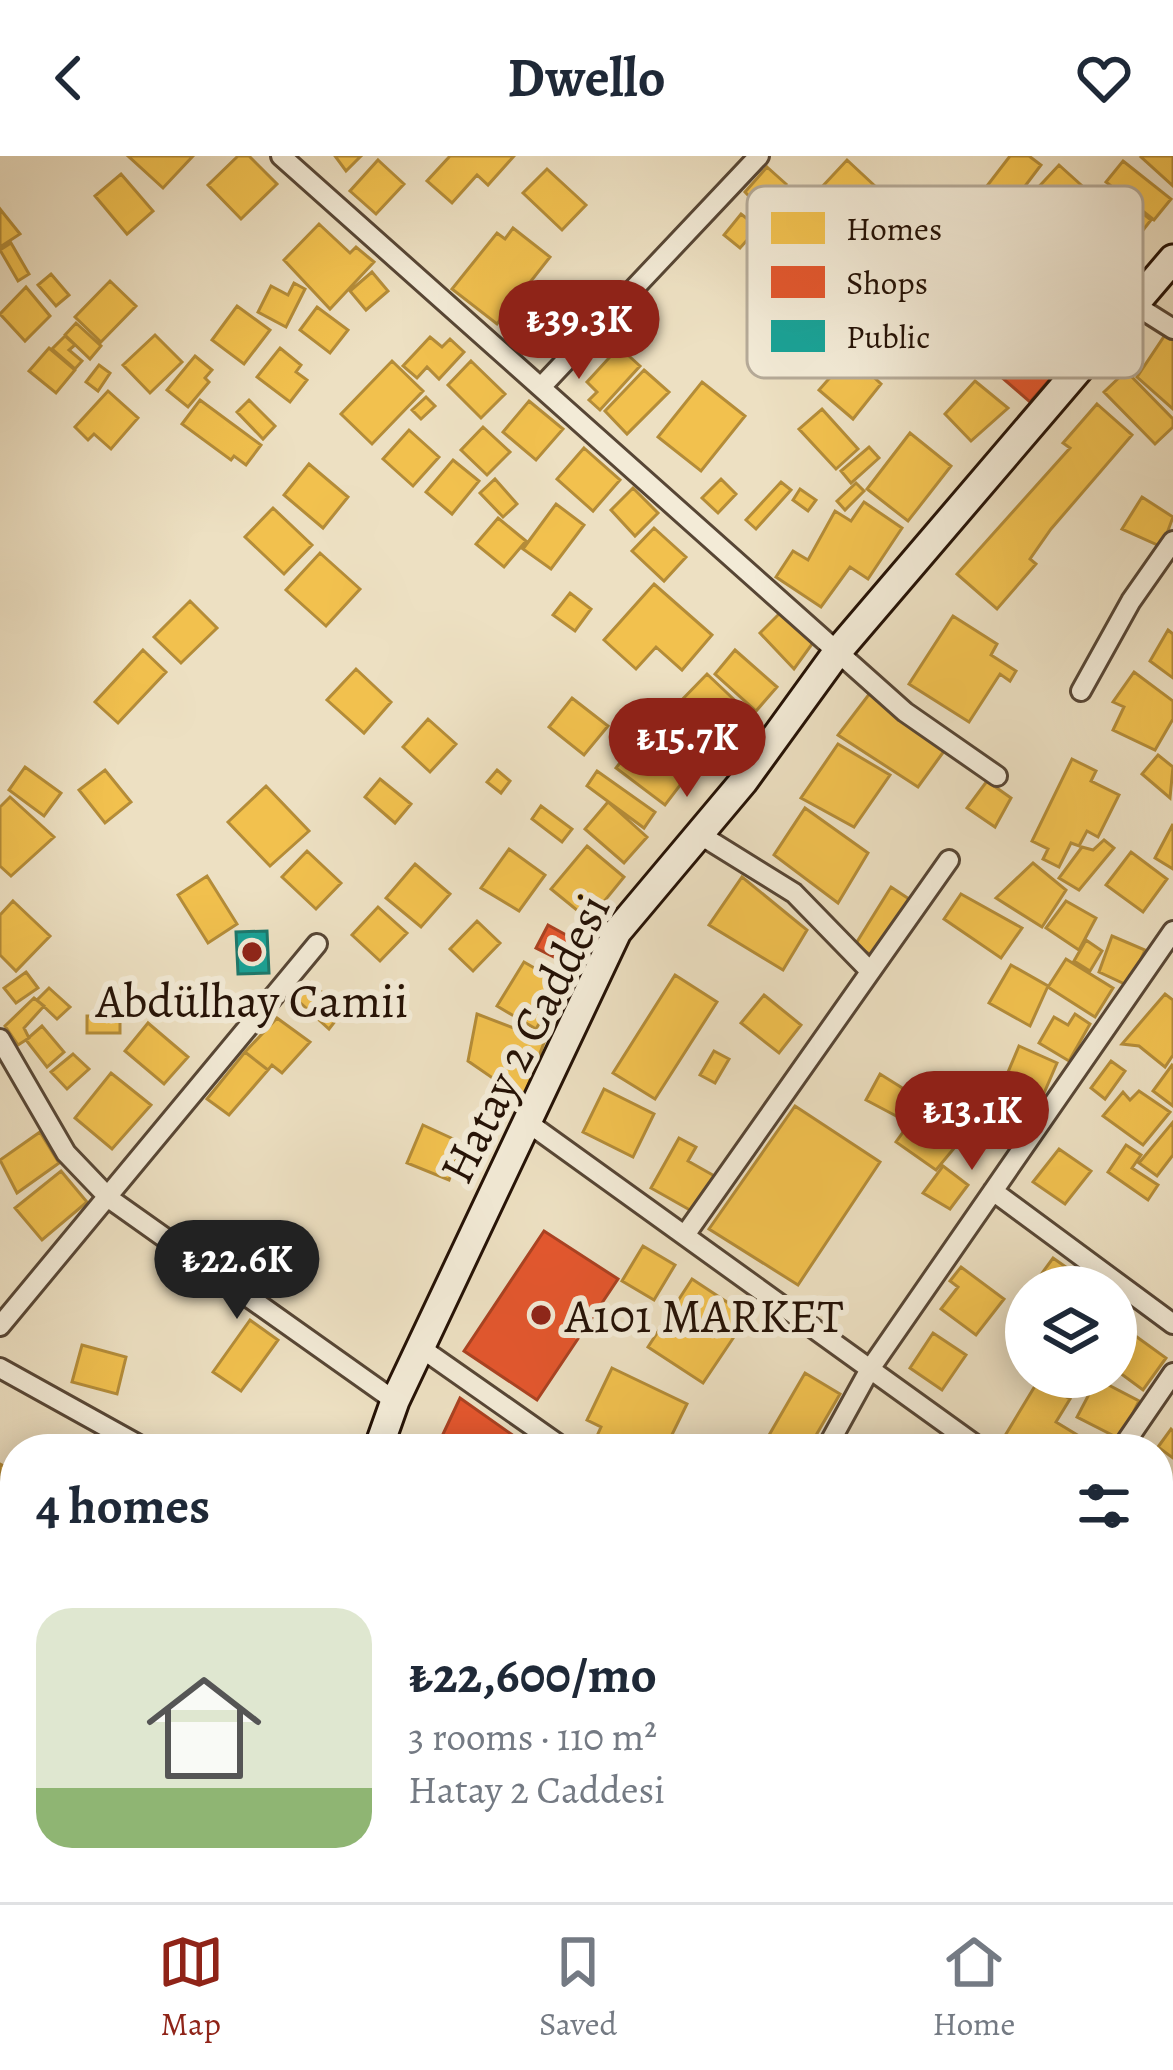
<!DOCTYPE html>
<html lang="en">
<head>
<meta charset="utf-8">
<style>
  :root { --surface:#fff; --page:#f2f2f3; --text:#1f2937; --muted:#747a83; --line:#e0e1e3; --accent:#8f2418 }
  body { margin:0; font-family:Alegreya,serif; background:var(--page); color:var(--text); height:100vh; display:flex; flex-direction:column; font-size:45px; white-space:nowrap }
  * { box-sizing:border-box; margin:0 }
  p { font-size:39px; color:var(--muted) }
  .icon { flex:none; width:66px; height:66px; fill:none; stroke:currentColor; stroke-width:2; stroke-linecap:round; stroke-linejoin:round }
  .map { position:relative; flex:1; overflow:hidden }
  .panel { position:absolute; left:0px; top:1278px; width:1173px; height:468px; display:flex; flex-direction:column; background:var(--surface); border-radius:48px 48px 0 0; box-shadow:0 6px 30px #0003 }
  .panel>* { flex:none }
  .buttons { position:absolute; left:1005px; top:1110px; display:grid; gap:24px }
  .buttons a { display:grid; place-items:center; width:132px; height:132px; border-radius:50%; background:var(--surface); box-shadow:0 6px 30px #0003; font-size:60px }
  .price { position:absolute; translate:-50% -102px; padding:0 27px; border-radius:42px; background:var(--accent); color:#fff; font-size:39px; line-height:78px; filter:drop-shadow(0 3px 6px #0008) }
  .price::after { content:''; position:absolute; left:50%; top:72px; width:36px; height:27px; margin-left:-18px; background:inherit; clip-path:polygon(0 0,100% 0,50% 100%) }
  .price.selected { background:#222; color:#fff }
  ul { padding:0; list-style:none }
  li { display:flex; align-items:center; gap:36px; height:300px; padding:0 36px }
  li+li { border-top:3px solid var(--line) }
  li span { display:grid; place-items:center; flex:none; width:336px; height:240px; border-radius:36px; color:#555 }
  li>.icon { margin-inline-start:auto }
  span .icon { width:144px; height:144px; fill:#fffc; stroke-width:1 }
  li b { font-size:51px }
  h2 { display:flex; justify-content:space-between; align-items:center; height:144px; padding:0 36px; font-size:51px }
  header { display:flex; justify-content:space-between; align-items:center; height:156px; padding:0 36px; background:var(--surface); font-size:54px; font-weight:600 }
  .dock { display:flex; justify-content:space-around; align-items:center; height:168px; border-top:3px solid var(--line); background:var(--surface); font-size:33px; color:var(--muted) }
  .dock a { display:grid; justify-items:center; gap:6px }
  .dock .selected { color:var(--accent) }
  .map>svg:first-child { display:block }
  .homes { fill:#f2c14e; stroke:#b48c38; stroke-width:3 }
  .shops { fill:#e4572e; stroke:#ab4222; stroke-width:3 }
  .public { fill:#17a398; stroke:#1b786c; stroke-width:3 }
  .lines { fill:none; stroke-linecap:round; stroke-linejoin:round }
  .street-casing { stroke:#574635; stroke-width:24 }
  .secondary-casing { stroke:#251206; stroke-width:33 }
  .street { stroke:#f3ebd7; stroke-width:18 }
  .secondary { stroke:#f3ebd7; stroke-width:27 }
  .poi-dot { fill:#8f2418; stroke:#f3ebd7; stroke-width:4.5 }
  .labels { text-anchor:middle; stroke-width:12; stroke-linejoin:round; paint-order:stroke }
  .poi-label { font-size:48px; fill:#251206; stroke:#f3ebd7 }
  .street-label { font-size:48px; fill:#251206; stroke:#f3ebd7 }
  .key { fill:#f3ebd7; stroke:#b5aa98; stroke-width:3 }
  .key-label { font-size:33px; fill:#251206 }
</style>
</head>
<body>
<header><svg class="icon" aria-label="back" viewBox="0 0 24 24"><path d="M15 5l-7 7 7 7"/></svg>Dwello<svg class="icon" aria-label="heart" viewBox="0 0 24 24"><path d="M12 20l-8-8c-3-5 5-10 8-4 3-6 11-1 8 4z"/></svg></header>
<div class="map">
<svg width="1173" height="1746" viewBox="0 0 1173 1746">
  <rect width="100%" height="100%" fill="#ede0c2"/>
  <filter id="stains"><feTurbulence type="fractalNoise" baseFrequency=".00167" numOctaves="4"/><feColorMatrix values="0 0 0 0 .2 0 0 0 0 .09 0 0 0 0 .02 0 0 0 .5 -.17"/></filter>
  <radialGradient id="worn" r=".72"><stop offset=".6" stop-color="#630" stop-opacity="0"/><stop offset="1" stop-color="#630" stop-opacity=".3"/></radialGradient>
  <path class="homes" d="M128,0h65l-30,32z
    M238,0h11l28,28 -36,35 -33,-34z
    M335,0h26l-15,15z
    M450,0h64l-26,29 -11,-10 -25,28 -25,-22z
    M1010,0h19l12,9 -37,49 -24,-19z
    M1173,0v30l-32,-29 1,-1z
    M378,4l26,24 -28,30 -26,-23z
    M847,4l58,54 -27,27 -57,-53z
    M1123,5l48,38 -17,21 -48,-38z
    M1059,9l31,28 -13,14 -7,-5 -11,12 -25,-22z
    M767,11l19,17 -24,26 -17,-18z
    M547,13l39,36 -24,25 -39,-37z
    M121,18l32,37 -26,23 -32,-38z
    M1110,31l41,33 -15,19 -41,-34z
    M0,53l20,25 -20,13z
    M741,58l36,28 -10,12 -19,-15 -8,9 -16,-13z
    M319,68l31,29 6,-6 18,15 -44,47 -46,-49z
    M513,72l37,29 -53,67 -45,-35 45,-56 8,6z
    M11,87l18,31 -11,7 -18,-31z
    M372,116l16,19 -22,19 -16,-19z
    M51,118l18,21 -13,11 -18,-21z
    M110,125l26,25 -35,36 -26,-25z
    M294,127l11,6 -19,38 -28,-15 13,-26 17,9z
    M26,131l24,29 -25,25 -25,-27z
    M237,150l33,24 -26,34 -32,-24z
    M317,151l31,23 -18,23 -30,-23z
    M76,167l25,23 -11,13 -25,-24z
    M1167,176l6,5v72l-36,-32z
    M155,179l27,27 -32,31 -27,-28z
    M65,180l10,9 -6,5 13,11 -7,8 -23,-20z
    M430,181l12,10 8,-8 14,13 -25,27 -12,-12 -10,11 -14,-12z
    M619,191l21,19 -40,44 -11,-10 8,-8 -10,-10z
    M49,192l26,22 -19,23 -27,-22z
    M280,192l21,17 -5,7 11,8 -17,22 -33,-25z
    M850,199l31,29 -28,35 -34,-29z
    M195,200l17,14 -7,8 4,4 -21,25 -21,-17z
    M392,205l31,30 -51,53 -31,-30z
    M471,205l34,33 -24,24 -33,-33z
    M99,209l11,8 -12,18 -12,-9z
    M644,214l25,22 -42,42 -22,-23z
    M1126,215l47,48v8l-18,17 -51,-52z
    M975,225l33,27 -37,33 -26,-27z
    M702,226l43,34 -44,55 -43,-34z
    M108,235l30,27 -27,31 -17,-15 -6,6 -13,-13z
    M426,241l9,9 -14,13 -9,-9z
    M200,244l61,45 -15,20 -12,-9 -3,4 -49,-36z
    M249,244l26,26 -12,13 -26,-27z
    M529,245l34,28 -27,31 -33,-28z
    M1097,248l35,31 -81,94 -21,30 6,5 -39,45 -40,-35 113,-126 -7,-5z
    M822,253l36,40 -22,20 -37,-40z
    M483,271l27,25 -23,23 -26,-25z
    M409,274l30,27 -26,29 -30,-27z
    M910,277l41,33 -43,55 -41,-32z
    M869,291l10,11 -28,25 -10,-12z
    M584,292l36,32 -27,31 -36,-32z
    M453,304l26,21 -27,33 -26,-22z
    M309,308l39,33 -25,31 -39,-33z
    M495,323l22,25 -14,13 -23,-24z
    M721,323l15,15 -18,19 -16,-15z
    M781,326l10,8 -35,39 -10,-9z
    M856,327l8,8 -19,19 -8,-9z
    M633,332l25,25 -23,23 -24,-26z
    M800,333l16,11 -8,11 -15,-11z
    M1142,341l31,20 -11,30 -40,-18z
    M864,346l38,26 -34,51 -18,-12 -29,40 -45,-30 17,-26 15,9 27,-49 16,10z
    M556,348l28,21 -33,44 -28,-20z
    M273,352l39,37 -28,29 -39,-37z
    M498,362l28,23 -22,26 -28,-23z
    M654,372l32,29 -22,24 -32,-30z
    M320,397l40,36 -34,37 -40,-36z
    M654,428l58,51 -30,35 -26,-23 -20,22 -32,-29z
    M570,437l21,16 -16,22 -22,-16z
    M190,445l27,27 -36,35 -27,-26z
    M783,454l32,30 -21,29 -34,-36z
    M953,460l44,28 -6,11 25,16 -6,10 -10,-7 -31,48 -60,-38z
    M1168,474l5,4v44l-23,-17z
    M143,494l23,22 -48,51 -23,-21z
    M735,494l42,37 -21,24 -41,-37z
    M356,513l35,33 -27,31 -37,-33z
    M1134,516l39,29v18l-18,31 -42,-20 11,-23 -11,-5z
    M707,518l38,36 -32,33 -38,-36z
    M870,537l77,54 -29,40 -80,-52z
    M572,542l36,28 -24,29 -35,-28z
    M428,563l28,25 -26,28 -27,-25z
    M651,566l49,37 -35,46 -49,-37z
    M838,588l52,31 -36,52 -53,-29z
    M1158,599l15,12 -3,31 -28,-24z
    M1072,603l24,12 -5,10 28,14 -21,42 -11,-6 -8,15 -8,-3 -12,24 -16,-8 5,-10 -16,-8z
    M25,611l36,26 -17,23 -35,-26z
    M105,614l26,32 -26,21 -26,-33z
    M497,614l13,11 -9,12 -14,-11z
    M597,615l58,41 -11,16 -57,-42z
    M380,623l31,25 -16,19 -30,-26z
    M987,625l24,17 -16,29 -28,-19z
    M266,630l43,45 -39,35 -42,-44z
    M10,641l44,40 -43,39 -11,-10v-59z
    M608,646l39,35 -23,26 -39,-34z
    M541,650l31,23 -10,13 -30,-23z
    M805,652l63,45 -30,50 -64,-48z
    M1173,668v45l-18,-11z
    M1104,684l10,8 -35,42 -20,-12 23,-31 11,3z
    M587,690l37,31 -35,43 -38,-31z
    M509,693l36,26 -26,36 -38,-23z
    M307,695l34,32 -25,26 -34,-32z
    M1131,696l36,27 -24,33 -37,-27z
    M1033,707l33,27 -24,37 -46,-29z
    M415,708l35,30 -29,33 -35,-29z
    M207,720l30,48 -29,19 -30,-48z
    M742,721l65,53 -24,40 -74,-45z
    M891,731l18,12 -36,57 -18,-11z
    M961,738l61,34 -21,30 -57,-39z
    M13,745l37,35 -34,35 -16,-16v-40z
    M1066,745l30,17 -17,32 -33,-22z
    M378,751l29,26 -27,28 -28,-26z
    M477,765l23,22 -27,28 -23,-22z
    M1112,780l33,14 -16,36 -30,-14z
    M1086,784l16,11 -12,20 -16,-10z
    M1066,803l47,29 -18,29 -47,-30z
    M524,806l38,22 -26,45 -39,-23z
    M1011,809l37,21 -18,40 -41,-23z
    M26,816l12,16 -22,15 -12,-15z
    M675,819l42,27 -62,97 -42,-26z
    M310,826l33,29 -14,18 -34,-31z
    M49,832l21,19 -13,12 -20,-19z
    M1165,838l8,6v55l-8,12 -26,-21 -17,-2z
    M764,839l37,30 -22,28 -38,-30z
    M34,842l10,8 -20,22 5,10 -11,7 -13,-19z
    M477,858l68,26 -22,59 -55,-38z
    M1075,858l15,10 -21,37 -30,-18 15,-26 14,8z
    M87,860h33v17h-33z
    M277,862l33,24 -28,31 -10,-8 -4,5 -23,-18z
    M148,867l40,34 -24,27 -39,-33z
    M42,870l22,26 -17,15 -21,-27z
    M1019,890l38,17 -16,37 -38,-16z
    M714,895l15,8 -14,24 -15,-8z
    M245,896l23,18 -39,45 -22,-16z
    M73,898l16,15 -22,20 -16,-17z
    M1111,905l14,10 -20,28 -14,-11z
    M1172,909l1,1v40l-20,-15z
    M111,917l40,32 -39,44 -37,-31z
    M880,918l32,20 -12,24 -34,-18z
    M604,933l50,25 -21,43 -50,-25z
    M1139,935l31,21 -27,33 -40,-29 20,-24 7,8z
    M998,938l23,18 -6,11 -14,-9 2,12 -11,9 -16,-12z
    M924,947l41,32 -29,35 -40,-28z
    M795,950l85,56 -82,123 -89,-56z
    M1173,966v33l-16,21 -18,-13z
    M423,969l39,18 -13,37 -42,-17z
    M40,976l19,31 -42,30 -17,-33z
    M679,982l17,9 -8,14 30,17 -21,36 -46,-26z
    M1126,989l15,10 -9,13 26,17 -10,15 -40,-28z
    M1059,993l32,22 -26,33 -32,-22z
    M943,1010l25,19 -18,24 -27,-16z
    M61,1015l26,31 -45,38 -27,-32z
    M643,1090l32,19 -21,35 -32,-19z
    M1053,1102l37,26 -3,3h-55z
    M961,1111l43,32 -28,36 -35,-26 17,-22 -8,-6z
    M692,1123l56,37 -45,67 -55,-36z
    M250,1164l28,20 -37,51 -28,-19z
    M1130,1176l36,26 -23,32 -27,-20v-19z
    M933,1177l33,22 -24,35 -32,-22z
    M82,1189l44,12 -9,37 -45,-12z
    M612,1212l75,36 -22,45h-40l-28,-13 4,-9 -14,-7z
    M805,1217l35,21 -32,55h-47z
    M1097,1223l42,22 -19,38 -43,-22z
    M1038,1225l32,18 -14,23 23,14 -8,13 -14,-5 -3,5h-34l-17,-10z
    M1171,1273l2,2v27l-15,-11z
    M0,1308l15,7 -8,32 -7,-4z
    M1158,1321l15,9 -4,54 -11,-7z
    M1164,1680l9,7v43l-7,10 -13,-9h5v-42z
    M33,1731l19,4 64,-4 -6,15h-84z
    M527,1731l6,15h-31l-2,-6z"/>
  <path class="shops" d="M1024,143l56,46 -50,57 -39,-34 21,-25 -12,-18z
    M548,769l22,12 -12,22 -22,-11z
    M544,1075l74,48 -81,121 -73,-49z
    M460,1242l71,50v1h-95z"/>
  <path class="public" d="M267,775l2,42 -31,1 -2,-42z"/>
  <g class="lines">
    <defs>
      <path id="street" d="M281,0l624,556 92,64
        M1135,149l38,24
        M542,230l217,-230
        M1081,535l50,-90 42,-60
        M699,678l95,59 76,78
        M0,883l66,114 44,46 285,202
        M527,966l454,327
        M993,1035l180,133
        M685,1079l264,-375
        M0,1170l317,-382
        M421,1192l144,101
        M0,1212l146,81
        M826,1293l44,-80 303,-438
        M1121,1293l52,-76
        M1158,1417l15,10
        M0,1475l15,13
        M0,1637l15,8
        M1158,1651l15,10
        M170,1731l23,15
        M344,1731l2,15
        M862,1731l20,15
        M408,1746l30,-15
        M816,1746l10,-15"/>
      <path id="secondary" d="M378,1293l17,-48 222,-469 126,-150 95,-131 335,-392
        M128,1746l8,-15"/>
    </defs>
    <use href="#street" class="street-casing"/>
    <use href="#secondary" class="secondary-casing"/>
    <use href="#street" class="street"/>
    <use href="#secondary" class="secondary"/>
  </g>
  <g class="poi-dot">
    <circle cx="252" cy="796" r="12"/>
    <circle cx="541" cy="1159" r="12"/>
  </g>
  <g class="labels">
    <g class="poi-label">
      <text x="252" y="861">Abdülhay Camii</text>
      <text x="565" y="1176" text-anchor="start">A101 MARKET</text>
    </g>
    <g class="street-label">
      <text transform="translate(524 882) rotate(-63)" y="17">Hatay 2 Caddesi</text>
    </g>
  </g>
  <rect x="747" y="30" width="396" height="192" rx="18" class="key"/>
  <rect x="771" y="56" width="54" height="32" fill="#f2c14e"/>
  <rect x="771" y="110" width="54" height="32" fill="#e4572e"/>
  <rect x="771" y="164" width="54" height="32" fill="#17a398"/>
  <g class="key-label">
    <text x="846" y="84">Homes</text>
    <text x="846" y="138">Shops</text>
    <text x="846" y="192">Public</text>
  </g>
  <rect width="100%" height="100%" filter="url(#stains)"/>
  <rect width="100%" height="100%" fill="url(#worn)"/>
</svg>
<div class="buttons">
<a><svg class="icon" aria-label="layers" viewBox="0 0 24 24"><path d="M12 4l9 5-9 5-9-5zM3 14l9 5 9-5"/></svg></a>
</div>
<b class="price" style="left:579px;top:226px">₺39.3K</b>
<b class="price" style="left:687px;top:644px">₺15.7K</b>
<b class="price" style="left:972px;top:1017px">₺13.1K</b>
<b class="price selected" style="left:237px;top:1166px">₺22.6K</b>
<section class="panel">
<h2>4 homes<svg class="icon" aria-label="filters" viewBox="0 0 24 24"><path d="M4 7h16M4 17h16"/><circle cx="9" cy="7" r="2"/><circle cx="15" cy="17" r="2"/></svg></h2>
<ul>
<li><span style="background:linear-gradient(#dfe7d0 75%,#8fb573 0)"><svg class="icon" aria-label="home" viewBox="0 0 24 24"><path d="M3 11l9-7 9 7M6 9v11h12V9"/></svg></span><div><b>₺22,600/mo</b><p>3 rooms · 110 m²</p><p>Hatay 2 Caddesi</p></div></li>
</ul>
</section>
</div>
<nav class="dock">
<a class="selected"><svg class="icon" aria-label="map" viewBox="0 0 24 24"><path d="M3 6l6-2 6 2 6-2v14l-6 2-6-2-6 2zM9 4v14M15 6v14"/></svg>Map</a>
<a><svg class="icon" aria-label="saved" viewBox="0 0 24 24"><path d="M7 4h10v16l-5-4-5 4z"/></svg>Saved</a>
<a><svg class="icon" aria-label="home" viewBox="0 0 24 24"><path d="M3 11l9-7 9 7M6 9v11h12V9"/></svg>Home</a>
</nav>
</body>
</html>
